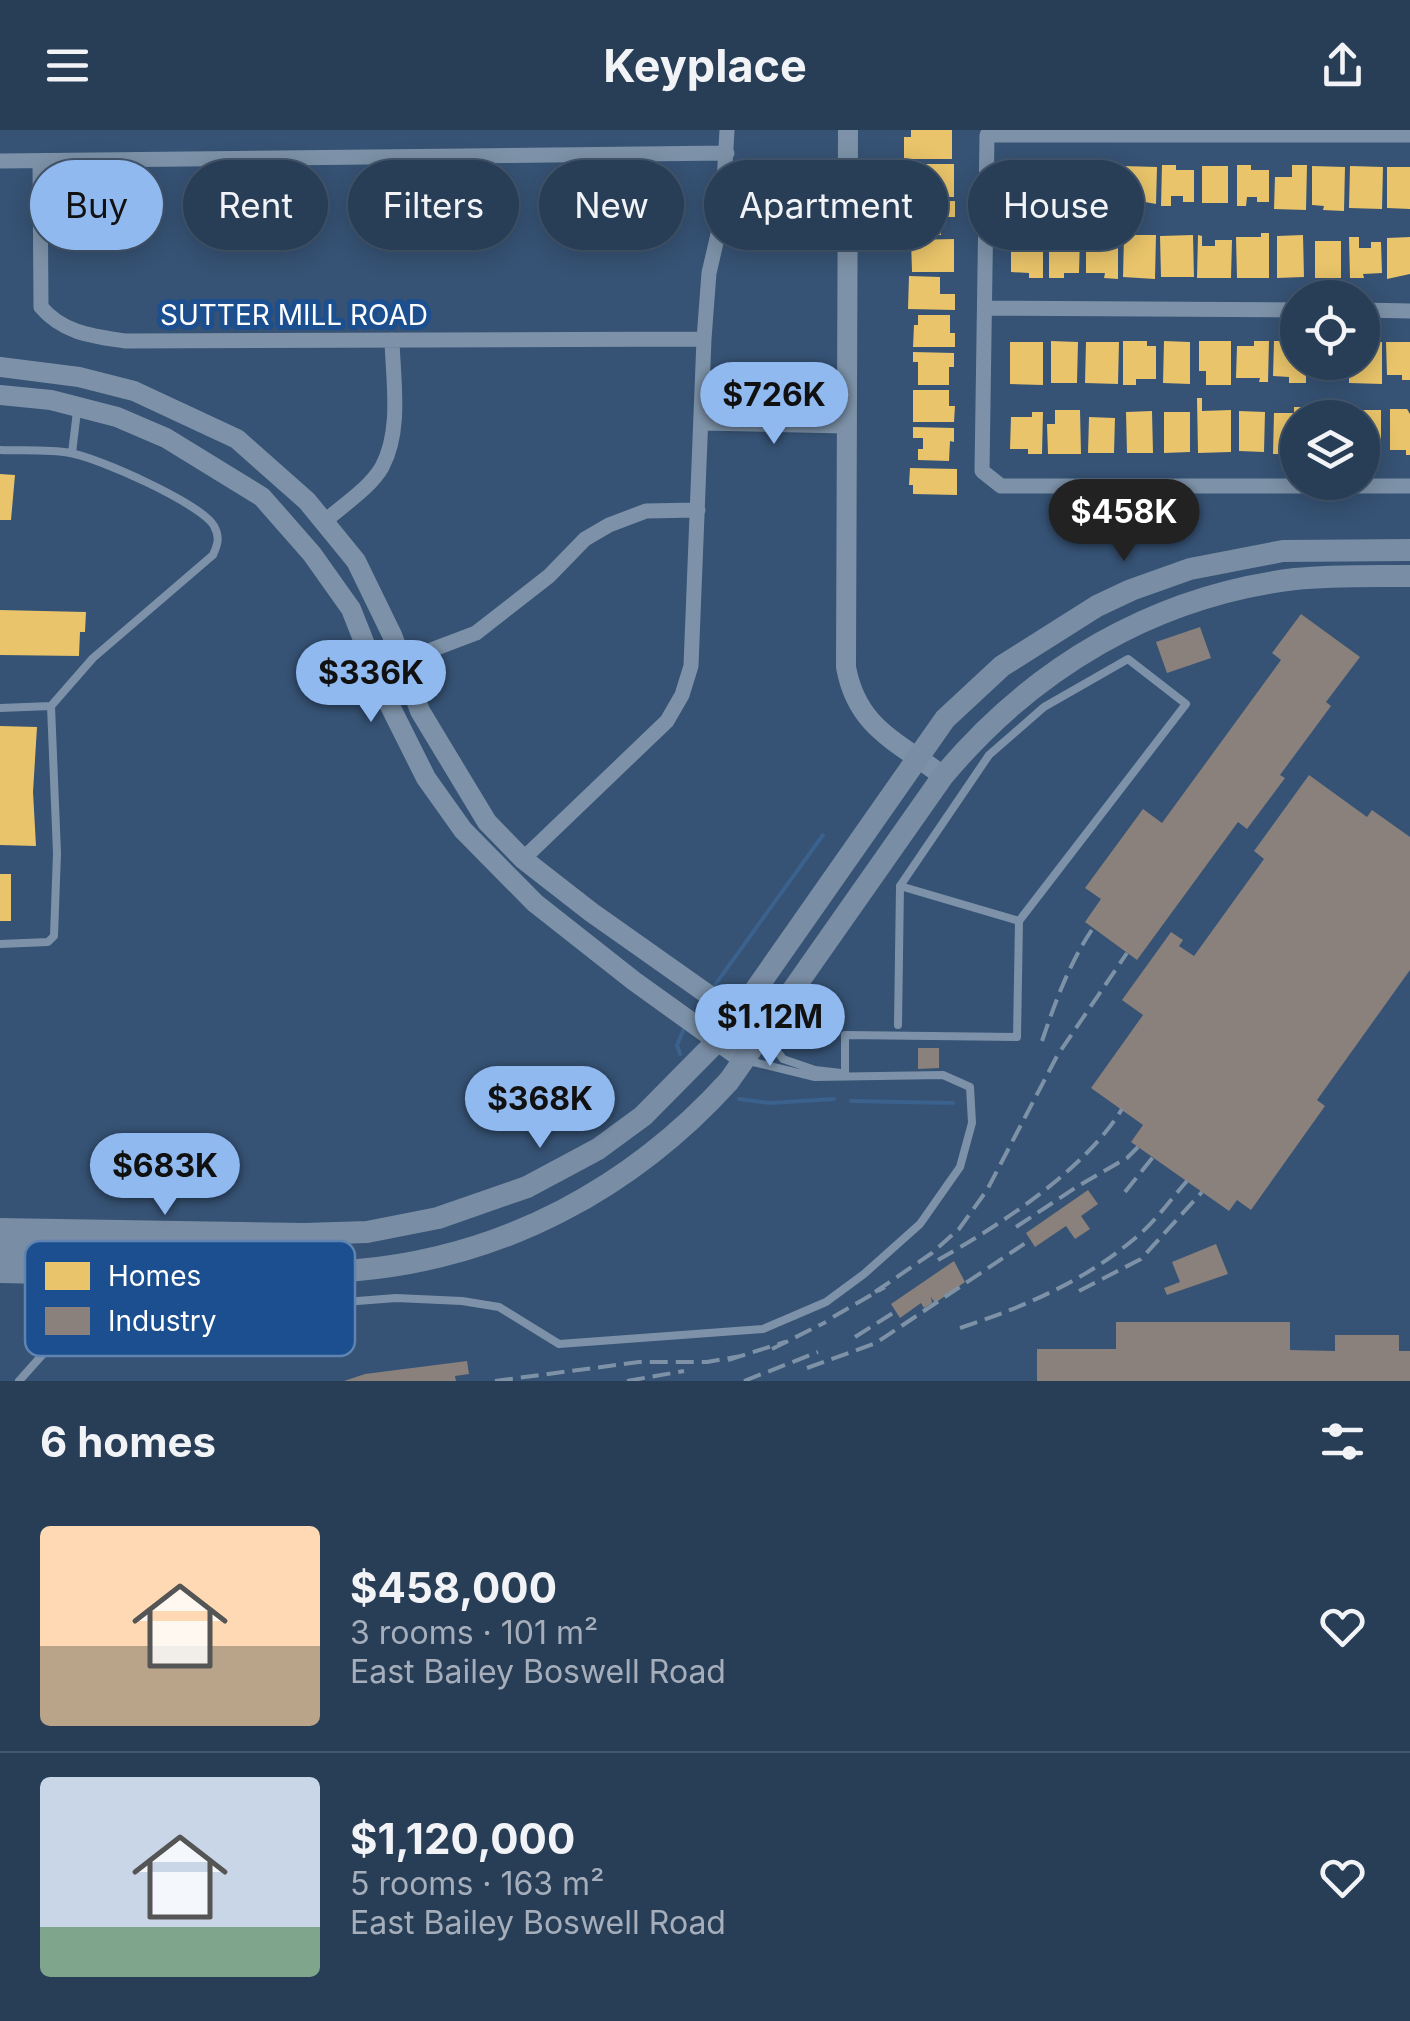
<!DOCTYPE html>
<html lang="en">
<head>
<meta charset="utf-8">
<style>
  :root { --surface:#283e57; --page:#30455d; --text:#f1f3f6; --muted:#a5aeba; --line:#44576d; --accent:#90b9f0 }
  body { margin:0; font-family:Inter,sans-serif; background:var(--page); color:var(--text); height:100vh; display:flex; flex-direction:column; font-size:38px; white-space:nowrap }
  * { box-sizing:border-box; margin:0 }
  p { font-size:32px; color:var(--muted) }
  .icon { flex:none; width:55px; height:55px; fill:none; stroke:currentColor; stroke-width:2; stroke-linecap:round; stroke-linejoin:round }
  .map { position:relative; height:1251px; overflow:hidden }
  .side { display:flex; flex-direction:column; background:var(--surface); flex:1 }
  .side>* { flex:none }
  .top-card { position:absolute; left:30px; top:30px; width:1350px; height:90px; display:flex; gap:20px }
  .tools { position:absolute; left:1280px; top:150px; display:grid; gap:20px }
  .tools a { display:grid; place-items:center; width:100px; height:100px; border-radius:50%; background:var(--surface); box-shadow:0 5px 25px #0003,0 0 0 2px var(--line); font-size:50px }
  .price { position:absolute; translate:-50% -85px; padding:0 22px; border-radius:35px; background:var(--accent); color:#111; font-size:32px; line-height:65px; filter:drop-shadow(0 2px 5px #0008) }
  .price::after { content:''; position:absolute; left:50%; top:60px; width:30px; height:22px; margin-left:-15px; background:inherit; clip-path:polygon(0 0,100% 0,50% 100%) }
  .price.selected { background:#222; color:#fff }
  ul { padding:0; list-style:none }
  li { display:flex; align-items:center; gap:30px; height:250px; padding:0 40px }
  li+li { border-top:2px solid var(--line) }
  li span { display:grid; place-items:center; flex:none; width:280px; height:200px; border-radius:10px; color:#555 }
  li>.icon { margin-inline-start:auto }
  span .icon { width:120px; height:120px; fill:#fffc; stroke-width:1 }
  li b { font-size:42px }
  h2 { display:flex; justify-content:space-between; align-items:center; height:120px; padding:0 40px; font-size:42px }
  .tag { padding:0 35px; border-radius:45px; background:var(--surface); box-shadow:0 5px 25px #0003,0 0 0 2px var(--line); font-size:35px; line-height:90px }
  .tag.selected { background:var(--accent); color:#111 }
  header { display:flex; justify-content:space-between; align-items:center; height:130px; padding:0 40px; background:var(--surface); font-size:45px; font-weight:700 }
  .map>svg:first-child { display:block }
  .homes { fill:#e9c46a }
  .industry { fill:#8a817c }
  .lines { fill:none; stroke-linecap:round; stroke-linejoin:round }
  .stream { stroke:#3b618d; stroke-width:4 }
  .service { stroke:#7d92a8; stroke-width:8 }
  .minor { stroke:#7d92a8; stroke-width:15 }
  .tertiary { stroke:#7d92a8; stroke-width:20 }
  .secondary { stroke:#798da4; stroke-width:22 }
  .rail { stroke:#7e92a7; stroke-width:4; stroke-dasharray:18 8; stroke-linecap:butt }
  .labels { text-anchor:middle; stroke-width:10; stroke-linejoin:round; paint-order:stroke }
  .street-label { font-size:28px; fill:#fff; stroke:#1b4f8f }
  .key { fill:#1b4f8f; stroke:#5f84b1; stroke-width:2.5 }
  .key-label { font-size:28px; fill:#fff }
</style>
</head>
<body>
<header><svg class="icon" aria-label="menu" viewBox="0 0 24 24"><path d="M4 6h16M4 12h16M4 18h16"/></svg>Keyplace<svg class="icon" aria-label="share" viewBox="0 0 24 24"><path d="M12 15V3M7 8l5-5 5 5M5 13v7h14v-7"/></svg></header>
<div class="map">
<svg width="1410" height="1251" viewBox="0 0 1410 1251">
  <rect width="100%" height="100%" fill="#365274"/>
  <path class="homes" d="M911,0h41v29h-48v-22h7z
    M917,34h37v33h-34z
    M1162,35h14v5h18v32h-11v-6h-12v10h-10z
    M1237,35h14v5h18v32h-12v-5h-10l-1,9h-9z
    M1292,35h15l-1,45 -32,-1 1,-32h17z
    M1043,36l1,32 -33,6 -1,-37z
    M1049,36h32v42l-33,-1z
    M1123,36l34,1 -1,37 -33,-6z
    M1202,36h26v37h-26z
    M1312,36l33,1 -1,44 -21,-1 1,-4 -12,-1z
    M1350,36l33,1 -1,42 -33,-1z
    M1086,37l33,1 -1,46h-10v-14l-23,-1z
    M1387,37h23v42l-23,-1z
    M955,71v16h-15l1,18h-32l-1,-33z
    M1261,103h8v45h-32l-1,-41h25z
    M1124,105h32l-1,44 -32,-2z
    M1193,105l1,42h-33l-1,-41z
    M1198,105l4,1v10h13v-6h17l-1,38h-34z
    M1303,105l1,42 -27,1v-42z
    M1056,106l24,1 -1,36h-15v5h-15v-35h7z
    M1109,106h9v43l-14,-1 1,-5h-19v-31h11v5h11z
    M1033,107h10v41h-14v-5l-18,-1v-30h11l-1,5h12z
    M1349,107h10v11h12v-6h10l1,31 -19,1 1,4h-14z
    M1410,107v37l-23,5v-41z
    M954,109v33h-42l-1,-32z
    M1315,111h26v37h-26z
    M909,146l31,1v17h15v16l-47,-1z
    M918,185h32v18h5v14h-42l1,-22h4z
    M1051,211l27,1 -1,41h-26z
    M1123,211h24v5h9v33h-20v6h-13z
    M1164,211l26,1v42l-27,-1z
    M1199,211h32v44h-25v-14h-7z
    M1254,211h15l-1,41h-9l1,-4h-24l1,-32h17z
    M1274,211h17v5l7,1v15h8v21h-17v-6l-16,-1z
    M1010,212h33v43l-33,-1z
    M1086,212h33l-1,42 -33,-1z
    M1362,212h20v42l-33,-1v-21h13z
    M1386,212h24v38h-8v-5h-15z
    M913,222l41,1v14h-5v18h-31v-23h-5z
    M1311,232h33v18l-34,-6z
    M913,260h36v16h6l-1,16h-41z
    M1197,268h5v13l29,-1v42l-33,1z
    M1294,277h12v11h-8v36h-25l1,-41h20z
    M1390,279h17l3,5v41h-4v-5h-16z
    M1055,280h25l1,44h-33l-1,-30h8z
    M1349,280h32v43h-19v-35h-13z
    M1152,281l1,42h-26l-1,-41z
    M1239,281l26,1 -1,40 -25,-1z
    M1032,282h11l-1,42h-14v-5h-18l1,-32h21z
    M1164,282h26v40l-26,1z
    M1089,287l26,1 -1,35h-26z
    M913,297l41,1v14l-4,-1 -1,20 -31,-1v-11h5v-11h-10z
    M910,338l47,1v26l-44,-1v-9h-4z
    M0,344l15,1 -4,45h-11z
    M0,480l86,2 -1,20h-5l-1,24 -79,-1z
    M0,596l37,1 -4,65 3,54 -36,-1z
    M0,744h11v47h-11z"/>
  <path class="industry" d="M1301,484l59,43 -34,45 5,4 -51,69 5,3 -38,51 -9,-7 -101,138 -52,-38 16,-23 -16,-11 58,-79 19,14 119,-163 -9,-7z
    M1200,497l11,31 -44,15 -11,-31z
    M1309,645l58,42 5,-7 38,27v133l-93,130 8,6 -74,104 -14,-10 -8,11 -98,-69 12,-17 -52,-37 52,-73 -21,-15 49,-68 12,8 -4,6 15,10 70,-97 -10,-8z
    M918,918h21v20l-21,1z
    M1088,1060l10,14 -17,12 9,13 -15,10 -9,-13 -31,21 -9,-14z
    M1216,1114l12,30 -61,21 -3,-7 16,-6 -8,-20z
    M954,1131l11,21 -30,21 -4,-6 1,6 -8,5 -3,-5 -21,15 -9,-14z
    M1116,1192h174v28l45,1v-16h64v16h11v30h-373v-32h79z
    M467,1231l2,13 -14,2 1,5h-112l21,-7z"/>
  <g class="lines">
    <path class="stream" d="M712,859l111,-154
      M680,924l-3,-9 6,-14
      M739,969l31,4 64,-4
      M851,971l102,2"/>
    <path class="service" d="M0,320c23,1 48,-1 70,3 27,4 132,51 144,73 6,11 4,18 -1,29l-120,103 -42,48 6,147 -3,83 -6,6 -48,2
      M72,323l5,-42
      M0,578l51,-2
      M900,756l119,35
      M765,905l18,24 32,11 26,3
      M845,944v-39l172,2 2,-116 167,-217 -58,-45 -84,48 -55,48 -89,131 -2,139
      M19,1251l33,-37 28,-19 52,-12 50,-6 59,3 155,-12 66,3 37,6 60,37 204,-15 63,-27 38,-28 56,-50 40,-57 12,-44 -2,-36 -27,-12 -128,2 -66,-16"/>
    <path class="minor" d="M1410,5h-423l-5,336 19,15h409
      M0,31l727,-8
      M40,31l1,146c22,26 51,29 84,34l579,-2
      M985,178l313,2
      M1362,180l48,1
      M702,293l145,3
      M324,392c19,-17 46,-34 58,-55 20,-37 11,-87 10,-127
      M402,531l74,-28 73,-57 36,-37 24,-14 37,-14 52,-1
      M523,729l144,-138 15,-26 9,-29 13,-327 5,-66 13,-56 5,-87"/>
    <path class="tertiary" d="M848,0l-2,537c11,61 51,74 97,109
      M0,237l79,10 55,14 103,48 70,62 49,60 36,74 28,76 67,111 36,37 68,53 170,120
      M0,265l51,5 66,17 49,21 96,59 50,57 39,55 36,91 39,78 37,52 72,73 99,78 110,79"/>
    <path class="secondary" d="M0,1099l304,5 63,-2 71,-14 89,-31 71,-38 45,-33 83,-84 219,-313 57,-53 95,-60 34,-16 59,-21 93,-18 127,-1
      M0,1121l174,1 51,11
      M0,1142c69,2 137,1 206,1 50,0 102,2 152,-3 146,-13 274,-82 371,-189l214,-305c90,-108 211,-180 352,-197 38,-4 77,-3 115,-3"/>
    <path class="rail" d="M1042,911c14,-41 27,-77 51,-113
      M1125,1062l28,-35
      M1016,1097l62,-41 49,-28 11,-11
      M938,1130c62,-35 147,-90 184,-151
      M1079,1161l62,-32 61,-67
      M875,1162l57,-39 27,-24 28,-39 70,-134 70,-103
      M833,1187l52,-30
      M960,1198c66,-22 126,-47 180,-94 17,-15 31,-35 47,-53
      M855,1207l41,-26
      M772,1219l54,-27
      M728,1230l57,-18
      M807,1238l69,-25 154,-103
      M495,1251l144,-19h68l34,-6
      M627,1251l57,-10
      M744,1251l74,-29"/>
  </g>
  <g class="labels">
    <g class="street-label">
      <text x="294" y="195">SUTTER MILL ROAD</text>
    </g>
  </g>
  <rect x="25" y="1111" width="330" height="115" rx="15" class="key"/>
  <rect x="45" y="1132" width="45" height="28" fill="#e9c46a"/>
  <rect x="45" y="1177" width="45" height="28" fill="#8a817c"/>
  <g class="key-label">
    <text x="108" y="1156">Homes</text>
    <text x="108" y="1201">Industry</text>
  </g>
</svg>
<div class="tools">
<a><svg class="icon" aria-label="locate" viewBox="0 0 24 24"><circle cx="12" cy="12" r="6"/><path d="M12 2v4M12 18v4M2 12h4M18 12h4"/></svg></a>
<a><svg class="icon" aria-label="layers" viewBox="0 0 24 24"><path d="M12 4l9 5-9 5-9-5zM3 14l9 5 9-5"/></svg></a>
</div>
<b class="price" style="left:774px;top:317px">$726K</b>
<b class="price selected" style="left:1124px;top:434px">$458K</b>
<b class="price" style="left:371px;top:595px">$336K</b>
<b class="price" style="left:770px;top:939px">$1.12M</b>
<b class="price" style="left:540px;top:1021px">$368K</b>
<b class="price" style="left:165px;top:1088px">$683K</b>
<div class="top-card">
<a class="tag selected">Buy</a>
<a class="tag">Rent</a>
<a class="tag">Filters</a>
<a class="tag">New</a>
<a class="tag">Apartment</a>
<a class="tag">House</a>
</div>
</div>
<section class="side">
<h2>6 homes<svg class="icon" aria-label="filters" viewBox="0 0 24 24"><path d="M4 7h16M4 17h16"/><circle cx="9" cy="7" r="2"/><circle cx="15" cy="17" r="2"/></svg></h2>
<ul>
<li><span style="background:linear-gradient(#ffd9b3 60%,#b9a48a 0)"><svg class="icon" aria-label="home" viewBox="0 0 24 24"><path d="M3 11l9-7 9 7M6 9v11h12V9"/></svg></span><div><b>$458,000</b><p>3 rooms · 101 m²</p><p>East Bailey Boswell Road</p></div><svg class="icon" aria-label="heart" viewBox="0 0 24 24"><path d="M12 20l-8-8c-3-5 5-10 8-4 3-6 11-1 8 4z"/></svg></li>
<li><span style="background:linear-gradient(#c9d6e8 75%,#7fa58c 0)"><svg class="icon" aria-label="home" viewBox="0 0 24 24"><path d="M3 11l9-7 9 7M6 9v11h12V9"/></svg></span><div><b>$1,120,000</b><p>5 rooms · 163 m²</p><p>East Bailey Boswell Road</p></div><svg class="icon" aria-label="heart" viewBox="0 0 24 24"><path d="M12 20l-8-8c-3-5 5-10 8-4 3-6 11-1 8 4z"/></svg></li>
</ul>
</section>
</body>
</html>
